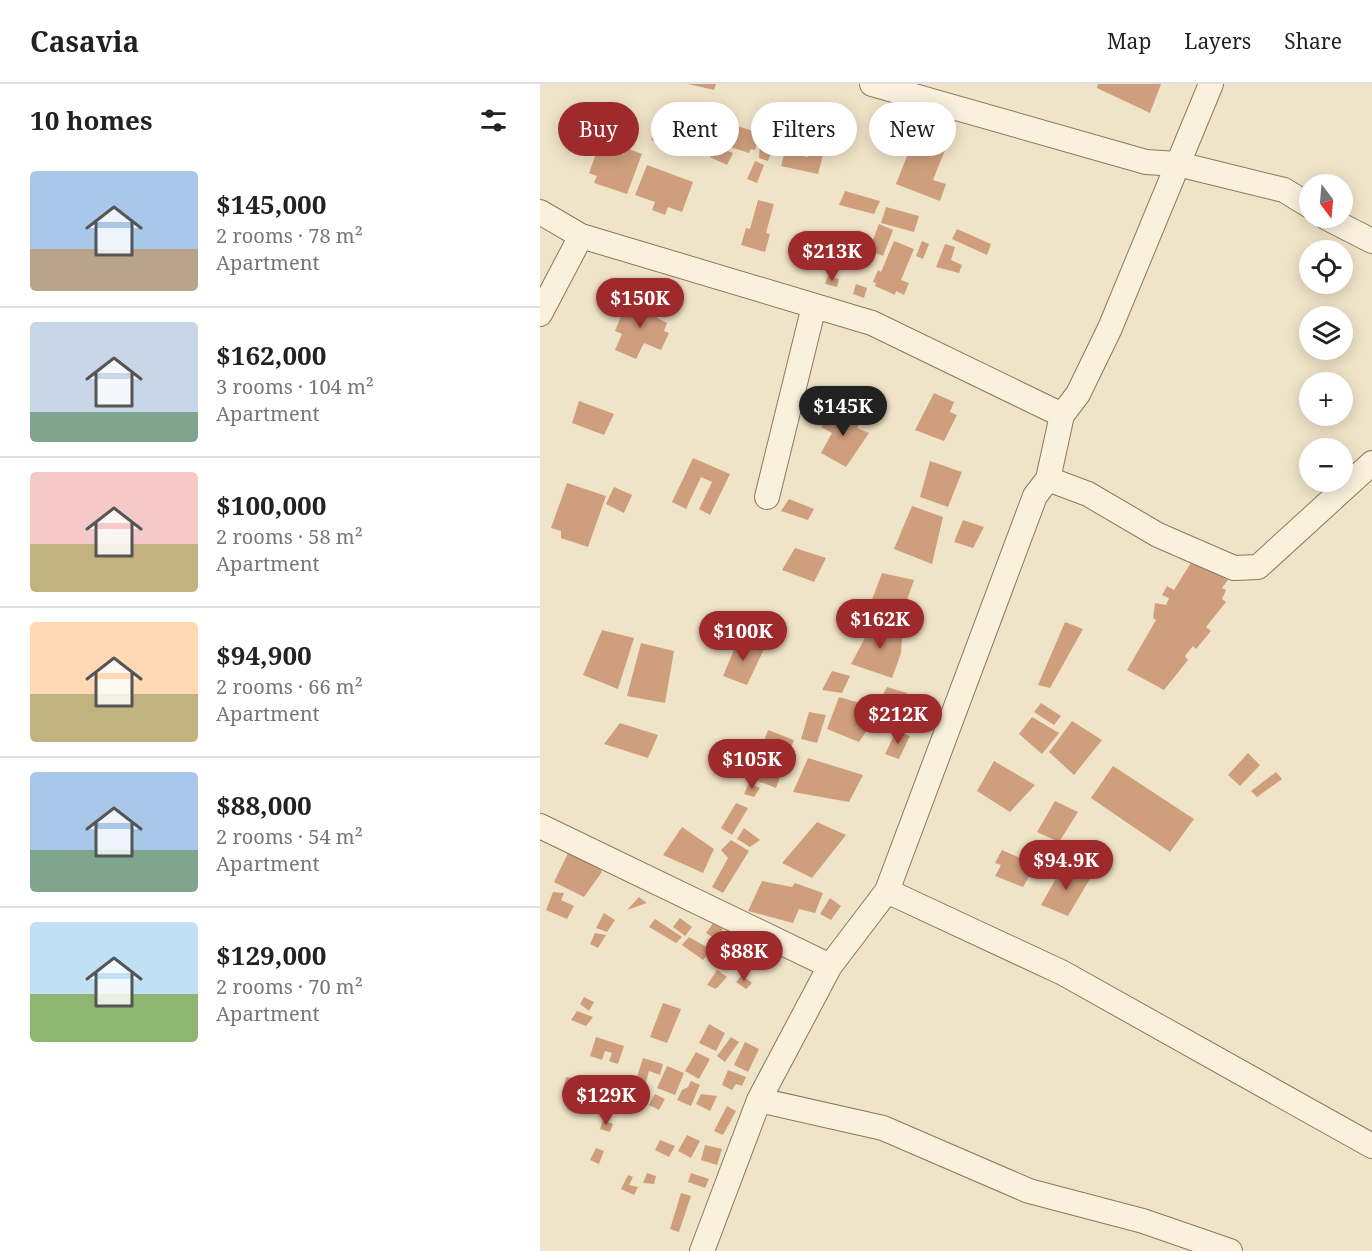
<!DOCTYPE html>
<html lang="en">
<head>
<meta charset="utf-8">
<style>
  :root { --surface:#fff; --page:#f6f6f6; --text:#222; --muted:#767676; --line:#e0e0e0; --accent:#9e2a2b }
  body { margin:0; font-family:"Noto Serif",serif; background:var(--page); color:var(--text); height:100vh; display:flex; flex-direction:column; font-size:22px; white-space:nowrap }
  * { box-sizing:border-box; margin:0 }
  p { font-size:20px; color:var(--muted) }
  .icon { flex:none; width:33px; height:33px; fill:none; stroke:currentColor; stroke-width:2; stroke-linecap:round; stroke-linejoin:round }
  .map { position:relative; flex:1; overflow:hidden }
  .side { display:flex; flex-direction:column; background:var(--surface); width:540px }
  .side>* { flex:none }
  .hud { position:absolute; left:18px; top:18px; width:570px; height:54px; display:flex; gap:12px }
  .needle { width:39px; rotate:164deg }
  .buttons { position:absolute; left:759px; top:90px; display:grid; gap:12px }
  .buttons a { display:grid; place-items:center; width:54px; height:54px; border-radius:50%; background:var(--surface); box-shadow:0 3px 15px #0003; font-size:30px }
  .price { position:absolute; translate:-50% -51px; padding:0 14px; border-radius:21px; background:var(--accent); color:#fff; font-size:20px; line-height:39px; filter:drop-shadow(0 2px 3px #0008) }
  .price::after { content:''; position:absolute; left:50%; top:36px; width:18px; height:14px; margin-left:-9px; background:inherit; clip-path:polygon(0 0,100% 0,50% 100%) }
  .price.selected { background:#222; color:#fff }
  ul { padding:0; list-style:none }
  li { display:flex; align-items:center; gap:18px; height:150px; padding:0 30px }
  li+li { border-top:2px solid var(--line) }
  li span { display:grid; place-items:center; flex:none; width:168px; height:120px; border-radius:6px; color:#555 }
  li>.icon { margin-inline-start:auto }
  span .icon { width:72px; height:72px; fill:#fffc; stroke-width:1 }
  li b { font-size:26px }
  h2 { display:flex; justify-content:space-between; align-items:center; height:72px; padding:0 30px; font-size:26px }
  .pill { padding:0 21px; border-radius:27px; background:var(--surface); box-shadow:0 3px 15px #0003; font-size:21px; line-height:54px }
  .pill.selected { background:var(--accent); color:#fff }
  header { display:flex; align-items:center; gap:36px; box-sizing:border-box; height:84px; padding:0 30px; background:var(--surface); border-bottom:2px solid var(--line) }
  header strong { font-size:28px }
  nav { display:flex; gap:33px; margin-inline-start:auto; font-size:21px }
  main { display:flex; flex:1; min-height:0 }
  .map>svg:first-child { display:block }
  .building { fill:#cf9f7d }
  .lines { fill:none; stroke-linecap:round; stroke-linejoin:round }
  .minor-casing { stroke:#8d765c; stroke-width:26 }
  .minor { stroke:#faf1dc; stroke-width:24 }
</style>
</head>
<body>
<header>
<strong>Casavia</strong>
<nav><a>Map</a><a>Layers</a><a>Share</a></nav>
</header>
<main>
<section class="side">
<h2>10 homes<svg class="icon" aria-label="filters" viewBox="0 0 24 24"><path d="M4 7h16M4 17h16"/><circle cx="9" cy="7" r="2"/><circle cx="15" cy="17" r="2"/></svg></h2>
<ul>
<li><span style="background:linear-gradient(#a9c7e8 65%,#b9a48a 0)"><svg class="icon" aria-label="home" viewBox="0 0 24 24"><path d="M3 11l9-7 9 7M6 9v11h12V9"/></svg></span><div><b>$145,000</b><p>2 rooms · 78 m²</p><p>Apartment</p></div></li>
<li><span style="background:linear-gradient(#c9d6e8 75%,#7fa58c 0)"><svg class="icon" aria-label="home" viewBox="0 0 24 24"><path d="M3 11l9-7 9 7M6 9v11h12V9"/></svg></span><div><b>$162,000</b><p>3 rooms · 104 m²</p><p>Apartment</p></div></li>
<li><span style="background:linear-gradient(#f6c9c9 60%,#c2b280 0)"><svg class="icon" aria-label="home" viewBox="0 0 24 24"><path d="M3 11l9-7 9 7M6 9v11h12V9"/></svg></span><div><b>$100,000</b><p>2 rooms · 58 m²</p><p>Apartment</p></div></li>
<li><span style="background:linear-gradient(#ffd9b3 60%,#c2b280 0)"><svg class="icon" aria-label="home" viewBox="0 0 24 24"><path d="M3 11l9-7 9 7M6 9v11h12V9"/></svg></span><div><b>$94,900</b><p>2 rooms · 66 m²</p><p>Apartment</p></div></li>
<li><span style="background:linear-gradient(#a9c7e8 65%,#7fa58c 0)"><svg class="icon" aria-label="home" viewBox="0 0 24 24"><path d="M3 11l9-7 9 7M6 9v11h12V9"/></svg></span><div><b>$88,000</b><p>2 rooms · 54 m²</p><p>Apartment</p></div></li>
<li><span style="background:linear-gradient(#bfe0f5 60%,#8fb573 0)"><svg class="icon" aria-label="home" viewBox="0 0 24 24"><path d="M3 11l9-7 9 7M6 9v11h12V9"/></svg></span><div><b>$129,000</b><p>2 rooms · 70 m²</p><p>Apartment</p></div></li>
</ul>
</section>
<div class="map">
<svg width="832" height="1167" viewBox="0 0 832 1167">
  <rect width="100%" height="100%" fill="#f0e4c8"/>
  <path class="building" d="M148,0h28l-2,6z
    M558,0h63l-11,29 -53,-25z
    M188,39l28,9 -2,7 4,2 -3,9 -4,-1 -2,4 -28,-9z
    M380,39l31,12 -18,45 13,4 -6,17 -44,-17z
    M116,42l9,3 -6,14 -8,-3z
    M131,44l12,4 -6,14 -11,-5z
    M241,50l21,6 -3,12 -15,-4 -1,3 -6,-1z
    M266,55l19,8 -7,27 -37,-8 4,-15 23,6 1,-5 -6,-2z
    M61,56l12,4 -3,6 13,5 3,-7 16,6 -15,40 -33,-11 3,-7 -8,-3z
    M220,59l13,4 -5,14 -9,-3z
    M175,62l18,7 -6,12 -17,-8z
    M215,77l9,4 -7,18 -10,-4z
    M107,81l46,17 -11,30 -14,-5 -3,8 -13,-5 3,-8 -20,-7z
    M305,107l35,10 -6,13 -35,-9z
    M218,116l16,4 -8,29 4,1 -5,18 -24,-7 5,-17 4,1z
    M346,123l33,9 -5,16 -33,-9z
    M339,140l14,6 -10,26 -14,-6z
    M417,145l34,15 -4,11 -35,-16z
    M354,157l20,8 -13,31 8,3 -5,12 -8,-4 -1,4 -20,-9 1,-3 -3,-1 5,-12 3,2z
    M382,157l7,3 -6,15 -7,-3z
    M405,160l10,3 -4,13 11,5 -3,8 -23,-6z
    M288,192l11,3 -2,8 -12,-3z
    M316,200l11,4 -3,10 -11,-4z
    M104,218l17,7 -4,9 10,5 -3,8 5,2 -8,17 -17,-7 -8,16 -21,-9 7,-16 -7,-3 11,-28 16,4z
    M394,309l20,9 -4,10 7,3 -13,26 -29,-11z
    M39,317l35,13 -10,21 -32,-12z
    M290,326l13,7 4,-7 15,8 -5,10 12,5 -23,34 -25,-14 11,-20 -11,-6z
    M153,374l37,16 -20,41 -11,-6 13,-27 -11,-5 -15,32 -14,-7z
    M390,377l32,11 -14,35 -28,-10z
    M27,399l39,13 -18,51 -27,-9v-7l-10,-3z
    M74,403l18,8 -8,18 -18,-9z
    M249,415l25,10 -6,11 -27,-9z
    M372,422l31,11 -11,47 -38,-15z
    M423,436l21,7 -11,21 -19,-6z
    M255,464l31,10 -12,24 -32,-12z
    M652,477l36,19 -6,8 4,2 -4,9 4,3 -20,25 5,4 -15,18 -3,-3 -8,10 3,4 -24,30 -37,-20 29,-50 -3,-2 2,-15 11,2 3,-7 -7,-3 5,-9 7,4z
    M342,489l32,7 -14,40 -32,-10z
    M335,535l19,7 -4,10h12l-1,17 -9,25 -41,-14z
    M525,538l18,7 -33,59 -12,-3z
    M62,546l32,8 -16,51 -35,-14z
    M198,556l27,7 -18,38 -24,-9z
    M101,559l33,8 -9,52 -38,-7z
    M292,587l18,5 -8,17 -20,-3z
    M347,603l20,6 -10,16 -19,-5z
    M299,613l31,9 -9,16 9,4 -11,16 -32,-13z
    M501,619l20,13 -7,9 -20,-13z
    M269,628l17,3 -9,28 -16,-4z
    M492,633l27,16 -17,21 -23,-20z
    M532,637l30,19 -28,35 -25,-23z
    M80,639l38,12 -10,23 -44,-14z
    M228,646l26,10 -18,48 -26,-10z
    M356,647l14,5 -11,23 -14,-5z
    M708,669l12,12 -20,21 -12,-11z
    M268,674l55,17 -14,27 -56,-10z
    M454,677l41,24 -25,27 -33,-21z
    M573,682l81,53 -24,33 -79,-54z
    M736,688l6,7 -25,18 -6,-6z
    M209,699l11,5 -6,9 -10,-3z
    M515,717l23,11 -19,30 -22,-10z
    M196,719l12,5 -16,27 -11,-7z
    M277,738l29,13 -34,43 -30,-15z
    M142,743l32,22 -11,24 -40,-18z
    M204,744l16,12 -10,7 -13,-8z
    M191,756l18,11 -26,42 -11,-6 16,-29 -7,-8z
    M30,765l24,9 8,14 -18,25 -30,-15z
    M462,766l34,15 -13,22 -28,-11 6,-11 -6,-2z
    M523,782l28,11 -23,39 -27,-11z
    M222,797l30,6 3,-4 28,10 -8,20 -16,-4 -6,14 -45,-12z
    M13,808l11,1 -3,7 13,6 -7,13 -21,-9z
    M99,813l8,6 -20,7z
    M290,814l11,8 -10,14 -11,-6z
    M64,829l11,7 -8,12 -11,-4z
    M140,834l12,9 -7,9 -12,-9z
    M115,835l27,18 -6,6 -27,-16z
    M173,839l10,6 -7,10 -10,-6z
    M55,849l11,2 -8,13 -8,-4z
    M149,853l23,13 -9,10 -21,-15z
    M192,861l18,12 -5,7 -17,-10z
    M221,869l6,7 -10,6 -5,-6z
    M177,886l10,7 -11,12 -9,-4z
    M202,891l10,8 -6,6 -10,-7z
    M44,913l10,5 -5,9 -9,-7z
    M123,919l18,6 -14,34 -17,-6z
    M37,927l16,6 -7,9 -15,-6z
    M169,940l16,9 -9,18 -17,-8z
    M56,953l28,9 -6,18 -9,-3 3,-8 -7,-2 -3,9 -12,-4z
    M191,953l8,5 -14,20 -8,-6z
    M205,958l14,7 -11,23 -14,-7z
    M156,968l14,7 -11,20 -14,-8z
    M103,974l20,6 -3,11 -11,-4 -4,15h-11z
    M127,982l17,7 -9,22 -18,-7z
    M188,986l18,7 -4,9 -6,-2 -4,6 -10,-5z
    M26,993l11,2 -1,8 -12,-1z
    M151,997l9,4 -9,21 -14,-6 5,-10 6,-3z
    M115,1010l10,5 -6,11 -10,-5z
    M161,1010l16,2 -7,15 -14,-7z
    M187,1022l9,5 -13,24 -9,-4z
    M63,1036l10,4 -3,8 -10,-3z
    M147,1051l13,6 -9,17 -13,-7z
    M120,1056l15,6 -6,11 -14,-7z
    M165,1061l17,4 -5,16 -16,-5z
    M56,1064l8,3 -5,13 -9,-4z
    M107,1089l9,3 -2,8 -11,-1z
    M151,1089l18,6 -4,9 -17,-6z
    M88,1091l5,2 -4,8 9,2 -4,8 -13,-6z
    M141,1109l10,3 -12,36 -9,-3z"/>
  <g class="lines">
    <defs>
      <path id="minor" d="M332,0l274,78 32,2 106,26 26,16
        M0,128l41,24 291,87 190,92
        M787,134l45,23
        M0,230l41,-78
        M508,395l40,15 70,41 76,33 24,-1 114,-104
        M227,413l47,-191
        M0,742l290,140
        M347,807l176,82 309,173
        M219,1016l124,28 146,63 114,30 87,30
        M162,1167l57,-151 71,-134 57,-75 148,-395 13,-17 14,-64 16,-21 32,-66 101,-244"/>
    </defs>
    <use href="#minor" class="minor-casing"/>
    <use href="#minor" class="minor"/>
  </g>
</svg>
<div class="buttons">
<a><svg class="needle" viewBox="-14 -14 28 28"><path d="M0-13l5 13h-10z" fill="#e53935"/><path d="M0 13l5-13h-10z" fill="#767676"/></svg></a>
<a><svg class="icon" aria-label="locate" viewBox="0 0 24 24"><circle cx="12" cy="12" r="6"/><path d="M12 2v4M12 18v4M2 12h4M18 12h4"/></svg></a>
<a><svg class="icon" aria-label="layers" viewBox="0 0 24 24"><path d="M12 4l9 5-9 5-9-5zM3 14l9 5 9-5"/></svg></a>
<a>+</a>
<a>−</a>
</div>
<b class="price" style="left:292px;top:198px">$213K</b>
<b class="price" style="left:100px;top:245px">$150K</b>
<b class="price selected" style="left:303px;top:353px">$145K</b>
<b class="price" style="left:340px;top:566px">$162K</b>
<b class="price" style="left:203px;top:578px">$100K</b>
<b class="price" style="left:358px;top:661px">$212K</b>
<b class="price" style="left:212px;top:706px">$105K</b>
<b class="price" style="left:526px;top:807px">$94.9K</b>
<b class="price" style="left:204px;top:898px">$88K</b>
<b class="price" style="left:66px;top:1042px">$129K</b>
<div class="hud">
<a class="pill selected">Buy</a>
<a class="pill">Rent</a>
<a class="pill">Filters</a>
<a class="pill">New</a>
</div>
</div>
</main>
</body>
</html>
